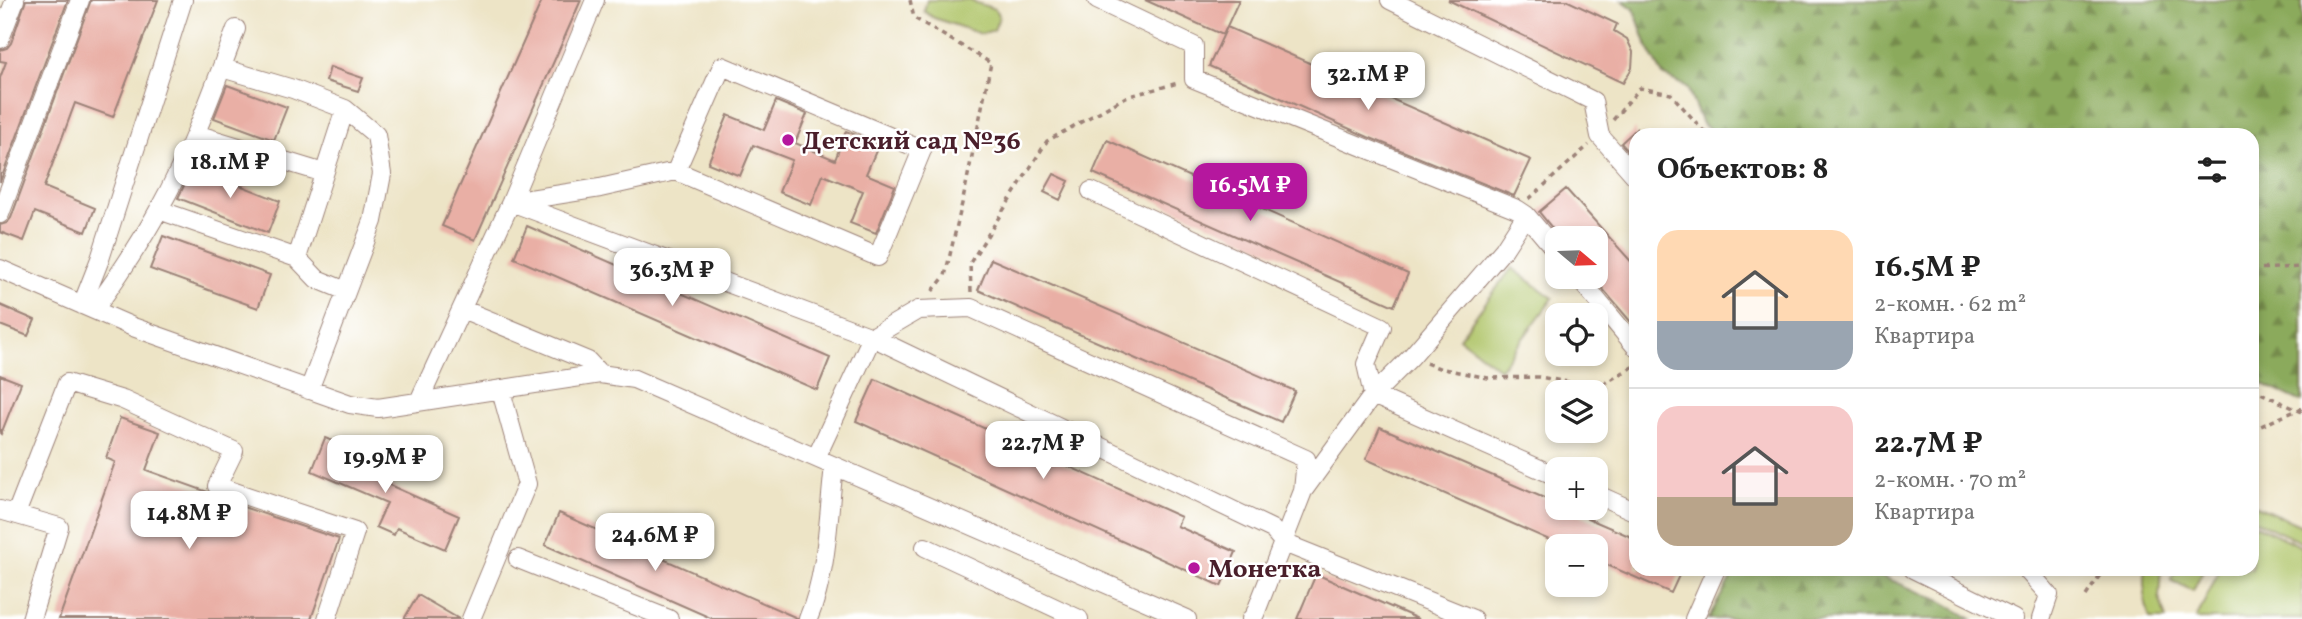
<!DOCTYPE html>
<html lang="ru">
<head>
<meta charset="utf-8">
<style>
  :root { --surface:#fff; --page:#f6f6f6; --text:#222; --muted:#767676; --line:#e0e0e0; --accent:#b5179e }
  body { margin:0; font-family:Vollkorn,serif; background:var(--page); color:var(--text); height:100vh; display:flex; flex-direction:column; font-size:26px; white-space:nowrap }
  * { box-sizing:border-box; margin:0 }
  p { font-size:23px; color:var(--muted) }
  .icon { flex:none; width:38px; height:38px; fill:none; stroke:currentColor; stroke-width:2; stroke-linecap:round; stroke-linejoin:round }
  .map { position:relative; flex:1; overflow:hidden }
  .side { position:absolute; left:1629px; top:128px; width:630px; height:448px; display:flex; flex-direction:column; background:var(--surface); border-radius:21px; box-shadow:0 4px 10px #0003 }
  .side>* { flex:none }
  .needle { width:46px; rotate:109deg }
  .tools { position:absolute; left:1545px; top:226px; display:grid; gap:14px }
  .tools a { display:grid; place-items:center; width:63px; height:63px; border-radius:14px; background:var(--surface); box-shadow:0 4px 10px #0003; font-size:35px }
  .price { position:absolute; translate:-50% -60px; padding:0 16px; border-radius:14px; background:#fff; color:#222; font-size:23px; line-height:46px; filter:drop-shadow(0 2px 4px #0008) }
  .price::after { content:''; position:absolute; left:50%; top:42px; width:21px; height:16px; margin-left:-10px; background:inherit; clip-path:polygon(0 0,100% 0,50% 100%) }
  .price.active { background:var(--accent); color:#fff }
  ul { padding:0; list-style:none }
  li { display:flex; align-items:center; gap:21px; height:175px; padding:0 28px }
  li+li { border-top:2px solid var(--line) }
  li span { display:grid; place-items:center; flex:none; width:196px; height:140px; border-radius:21px; color:#555 }
  li>.icon { margin-inline-start:auto }
  span .icon { width:84px; height:84px; fill:#fffc; stroke-width:1 }
  li b { font-size:30px }
  h2 { display:flex; justify-content:space-between; align-items:center; height:84px; padding:0 28px; font-size:30px }
  .map>svg:first-child { display:block }
  .forest { fill:url(#forest-firs); stroke:#6a6444; stroke-width:2 }
  .pitch { fill:#afc468; stroke:#7c724a; stroke-width:2 }
  .building { fill:#e9afa5 }
  .lines { fill:none; stroke-linecap:round; stroke-linejoin:round }
  .minor-casing { stroke:#9c8278; stroke-width:20 }
  .path { stroke:#9c8278; stroke-width:3.5; stroke-dasharray:5 5; stroke-linecap:butt }
  .minor { stroke:#fff; stroke-width:18 }
  .poi-dot { fill:#b5179e; stroke:#fff; stroke-width:2.5 }
  .labels { text-anchor:middle; stroke-width:5; stroke-linejoin:round; paint-order:stroke }
  .poi-label { font-size:26px; font-weight:bold; fill:#4a1f2b; stroke:#fff; text-anchor:start }
</style>
</head>
<body>
<div class="map">
<svg width="2302" height="619" viewBox="0 0 2302 619">
  <defs>
    <pattern id="forest-firs" width="22" height="20" patternUnits="userSpaceOnUse" patternTransform="scale(1.75)"><rect width="22" height="20" fill="#8baa5c"/><path d="M5 1l3.5 6h-7zM16 11l3.5 6h-7z" fill="#748a4c"/></pattern>
  </defs>
  <rect width="100%" height="100%" fill="#fff"/>
  <filter id="ink" filterUnits="userSpaceOnUse"><feTurbulence type="fractalNoise" baseFrequency=".0143" numOctaves="2"/><feDisplacementMap in="SourceGraphic" scale="14" xChannelSelector="R" yChannelSelector="G"/><feConvolveMatrix kernelMatrix="1 2 1 2 8 2 1 2 1" color-interpolation-filters="sRGB"/></filter>
  <filter id="wash" filterUnits="userSpaceOnUse"><feTurbulence type="fractalNoise" baseFrequency=".00686" numOctaves="4" result="noise"/><feDisplacementMap in="SourceGraphic" scale="28" xChannelSelector="R" yChannelSelector="G"/><feGaussianBlur stdDeviation="1.57" result="paint"/><feColorMatrix in="noise" values="0 0 0 0 0 0 0 0 0 0 0 0 0 0 0 0 0 1.4 0 .05"/><feComposite in="paint" operator="in"/></filter>
  <g filter="url(#wash)">
    <rect width="100%" height="100%" fill="#ede4c6"/>
    <path class="forest" d="M1622,0h680v402l-50,-23v-244h-534l-16,-11 -15,-37 -24,-12 -16,-29 -13,-37z
      M1736,569h129l78,33 29,17h-264z"/>
    <path class="pitch" d="M927,0h41l27,9 4,8 -5,13 -13,4 -47,-16 -10,-7z
      M1512,268l41,30 -53,71 -41,-31z
      M2252,504l50,22v17l-50,-24z
      M2252,523l50,24v72h-106l24,-50h32z
      M2145,569h16l-2,28 7,22h-16l-5,-18z
      M2177,569h27l-11,22 -22,-11z"/>
    <g id="blocks">
      <path class="building" d="M26,0h42l-68,182v-104l6,-16 -6,-1v-11l7,-2 4,-5z
        M91,0h67l-45,117 -38,-14 -31,84 51,21 -9,24 -51,-20 -11,29 -24,-9v-7l7,-2 4,-5z
        M542,0h39l-106,240 -33,-14z
        M1145,0h94l-16,35z
        M1448,0h118l51,24 -3,7 13,8 6,13 -1,16 -9,15z
        M1227,27l304,133 -17,36 -146,-59 -159,-71z
        M330,67l33,11 -5,13 -32,-10z
        M227,85l60,22 -13,33 -60,-22z
        M776,101l31,13 -12,29 40,17 11,-29 33,13 -13,30 29,12 -19,47 -26,-10 13,-32 -40,-16 -12,30 -32,-13 13,-32 -39,-15 -13,31 -32,-13 20,-48 36,15z
        M1636,129v31l-15,-17z
        M1107,140l301,134 -14,32 -301,-133z
        M193,167l87,34 -12,32 -90,-35z
        M1054,174l15,7 -9,19 -16,-8z
        M1566,189l70,78v61l-40,-47v-43h-36l-21,-26z
        M527,226l303,132 -13,32 -303,-132z
        M163,236l107,39 -12,33 -108,-39z
        M991,259l304,132 -14,31 -303,-132z
        M0,305l35,15 -7,16 -28,-11z
        M0,375l21,8 -20,51 -1,-1z
        M875,379l306,138 -4,9 59,26 -15,34 -365,-165z
        M120,418l40,14 -14,38 62,22 5,5 126,42 -28,80h-252l56,-157 -9,-4z
        M1380,427l178,77v4h6l72,31v30h46l-11,24 -75,-33v-14h-33l-197,-87z
        M325,438l60,24 -7,18 81,36 -14,33 -48,-21 -3,7 -18,-8 11,-24 -75,-32z
        M559,513l238,105v1h-84l-168,-74z
        M1316,574l102,45h-121z
        M418,595l41,24h-55z"/>
    </g>
  </g>
  <g filter="url(#ink)">
    <use href="#blocks" fill-opacity="0" stroke="#9c8278" stroke-width="2"/>
    <g class="lines">
      <defs>
        <path id="minor" d="M1097,0l97,46v33l323,130 9,6 32,38
          M1390,0l203,101 7,35 36,41
          M0,39l15,-39
          M222,68l71,21 52,20 31,26 6,39 -9,47 -64,169
          M196,134l128,39
          M676,171l202,86 44,-107 -200,-84 -46,105 -76,17 -89,14 361,135 400,192 12,14 189,76
          M1091,191l291,136 -16,37 7,31 185,82
          M159,210l138,48 20,21 29,12
          M0,214l80,-214
          M297,258l48,-149
          M0,269l133,58 217,77 28,4 222,-34 34,5 553,240
          M1577,276l59,71
          M82,305l18,-46 83,-259
          M462,309l126,52 12,13
          M94,310c23,-32 45,-64 64,-99 32,-57 55,-120 78,-182
          M419,401l92,-199 84,-202
          M816,458l56,-121 46,-27 53,-2 335,151 -3,32
          M1596,494l40,18
          M0,510l59,17 -28,92
          M16,514l51,-131 56,17 111,51 -17,35 138,46 -28,87
          M925,547l154,72
          M518,559l151,60
          M1913,569l101,50
          M2026,569l23,26 -8,24
          M471,619l56,-135 -26,-93
          M808,619c20,-47 20,-103 26,-153
          M1251,619l4,-5 48,-123 70,-96 38,-38 93,-108 22,-34
          M1694,619l22,-50"/>
      </defs>
      <use href="#minor" class="minor-casing"/>
      <path class="path" d="M910,0l4,18 77,45 -27,132 -19,81 -14,17
        M1613,120l27,-32 31,6 36,41
        M1529,199l60,-54
        M2252,269l50,-2
        M971,292l-1,-29 77,-122 79,-44 52,-14
        M1426,363l13,5 49,10 51,-1 59,10 38,-22
        M2252,389l50,23
        M2252,430l50,-22
        M2086,596l18,-27"/>
      <use href="#minor" class="minor"/>
    </g>
  </g>
  <g class="poi-dot">
    <circle cx="788" cy="140" r="7"/>
    <circle cx="1194" cy="568" r="7"/>
  </g>
  <g class="labels">
    <g class="poi-label">
      <text x="802" y="149">Детский сад №36</text>
      <text x="1208" y="577">Монетка</text>
    </g>
  </g>
</svg>
<div class="tools">
<a><svg class="needle" viewBox="-14 -14 28 28"><path d="M0-13l5 13h-10z" fill="#e53935"/><path d="M0 13l5-13h-10z" fill="#767676"/></svg></a>
<a><svg class="icon" aria-label="locate" viewBox="0 0 24 24"><circle cx="12" cy="12" r="6"/><path d="M12 2v4M12 18v4M2 12h4M18 12h4"/></svg></a>
<a><svg class="icon" aria-label="layers" viewBox="0 0 24 24"><path d="M12 4l9 5-9 5-9-5zM3 14l9 5 9-5"/></svg></a>
<a>+</a>
<a>−</a>
</div>
<b class="price" style="left:1368px;top:112px">32.1M ₽</b>
<b class="price" style="left:230px;top:200px">18.1M ₽</b>
<b class="price active" style="left:1250px;top:223px">16.5M ₽</b>
<b class="price" style="left:672px;top:308px">36.3M ₽</b>
<b class="price" style="left:1043px;top:481px">22.7M ₽</b>
<b class="price" style="left:385px;top:495px">19.9M ₽</b>
<b class="price" style="left:189px;top:551px">14.8M ₽</b>
<b class="price" style="left:655px;top:573px">24.6M ₽</b>
<section class="side">
<h2>Объектов: 8<svg class="icon" aria-label="filters" viewBox="0 0 24 24"><path d="M4 7h16M4 17h16"/><circle cx="9" cy="7" r="2"/><circle cx="15" cy="17" r="2"/></svg></h2>
<ul>
<li><span style="background:linear-gradient(#ffd9b3 65%,#9aa5b1 0)"><svg class="icon" aria-label="home" viewBox="0 0 24 24"><path d="M3 11l9-7 9 7M6 9v11h12V9"/></svg></span><div><b>16.5M ₽</b><p>2-комн. · 62 m²</p><p>Квартира</p></div></li>
<li><span style="background:linear-gradient(#f6c9c9 65%,#b9a48a 0)"><svg class="icon" aria-label="home" viewBox="0 0 24 24"><path d="M3 11l9-7 9 7M6 9v11h12V9"/></svg></span><div><b>22.7M ₽</b><p>2-комн. · 70 m²</p><p>Квартира</p></div></li>
</ul>
</section>
</div>
</body>
</html>
